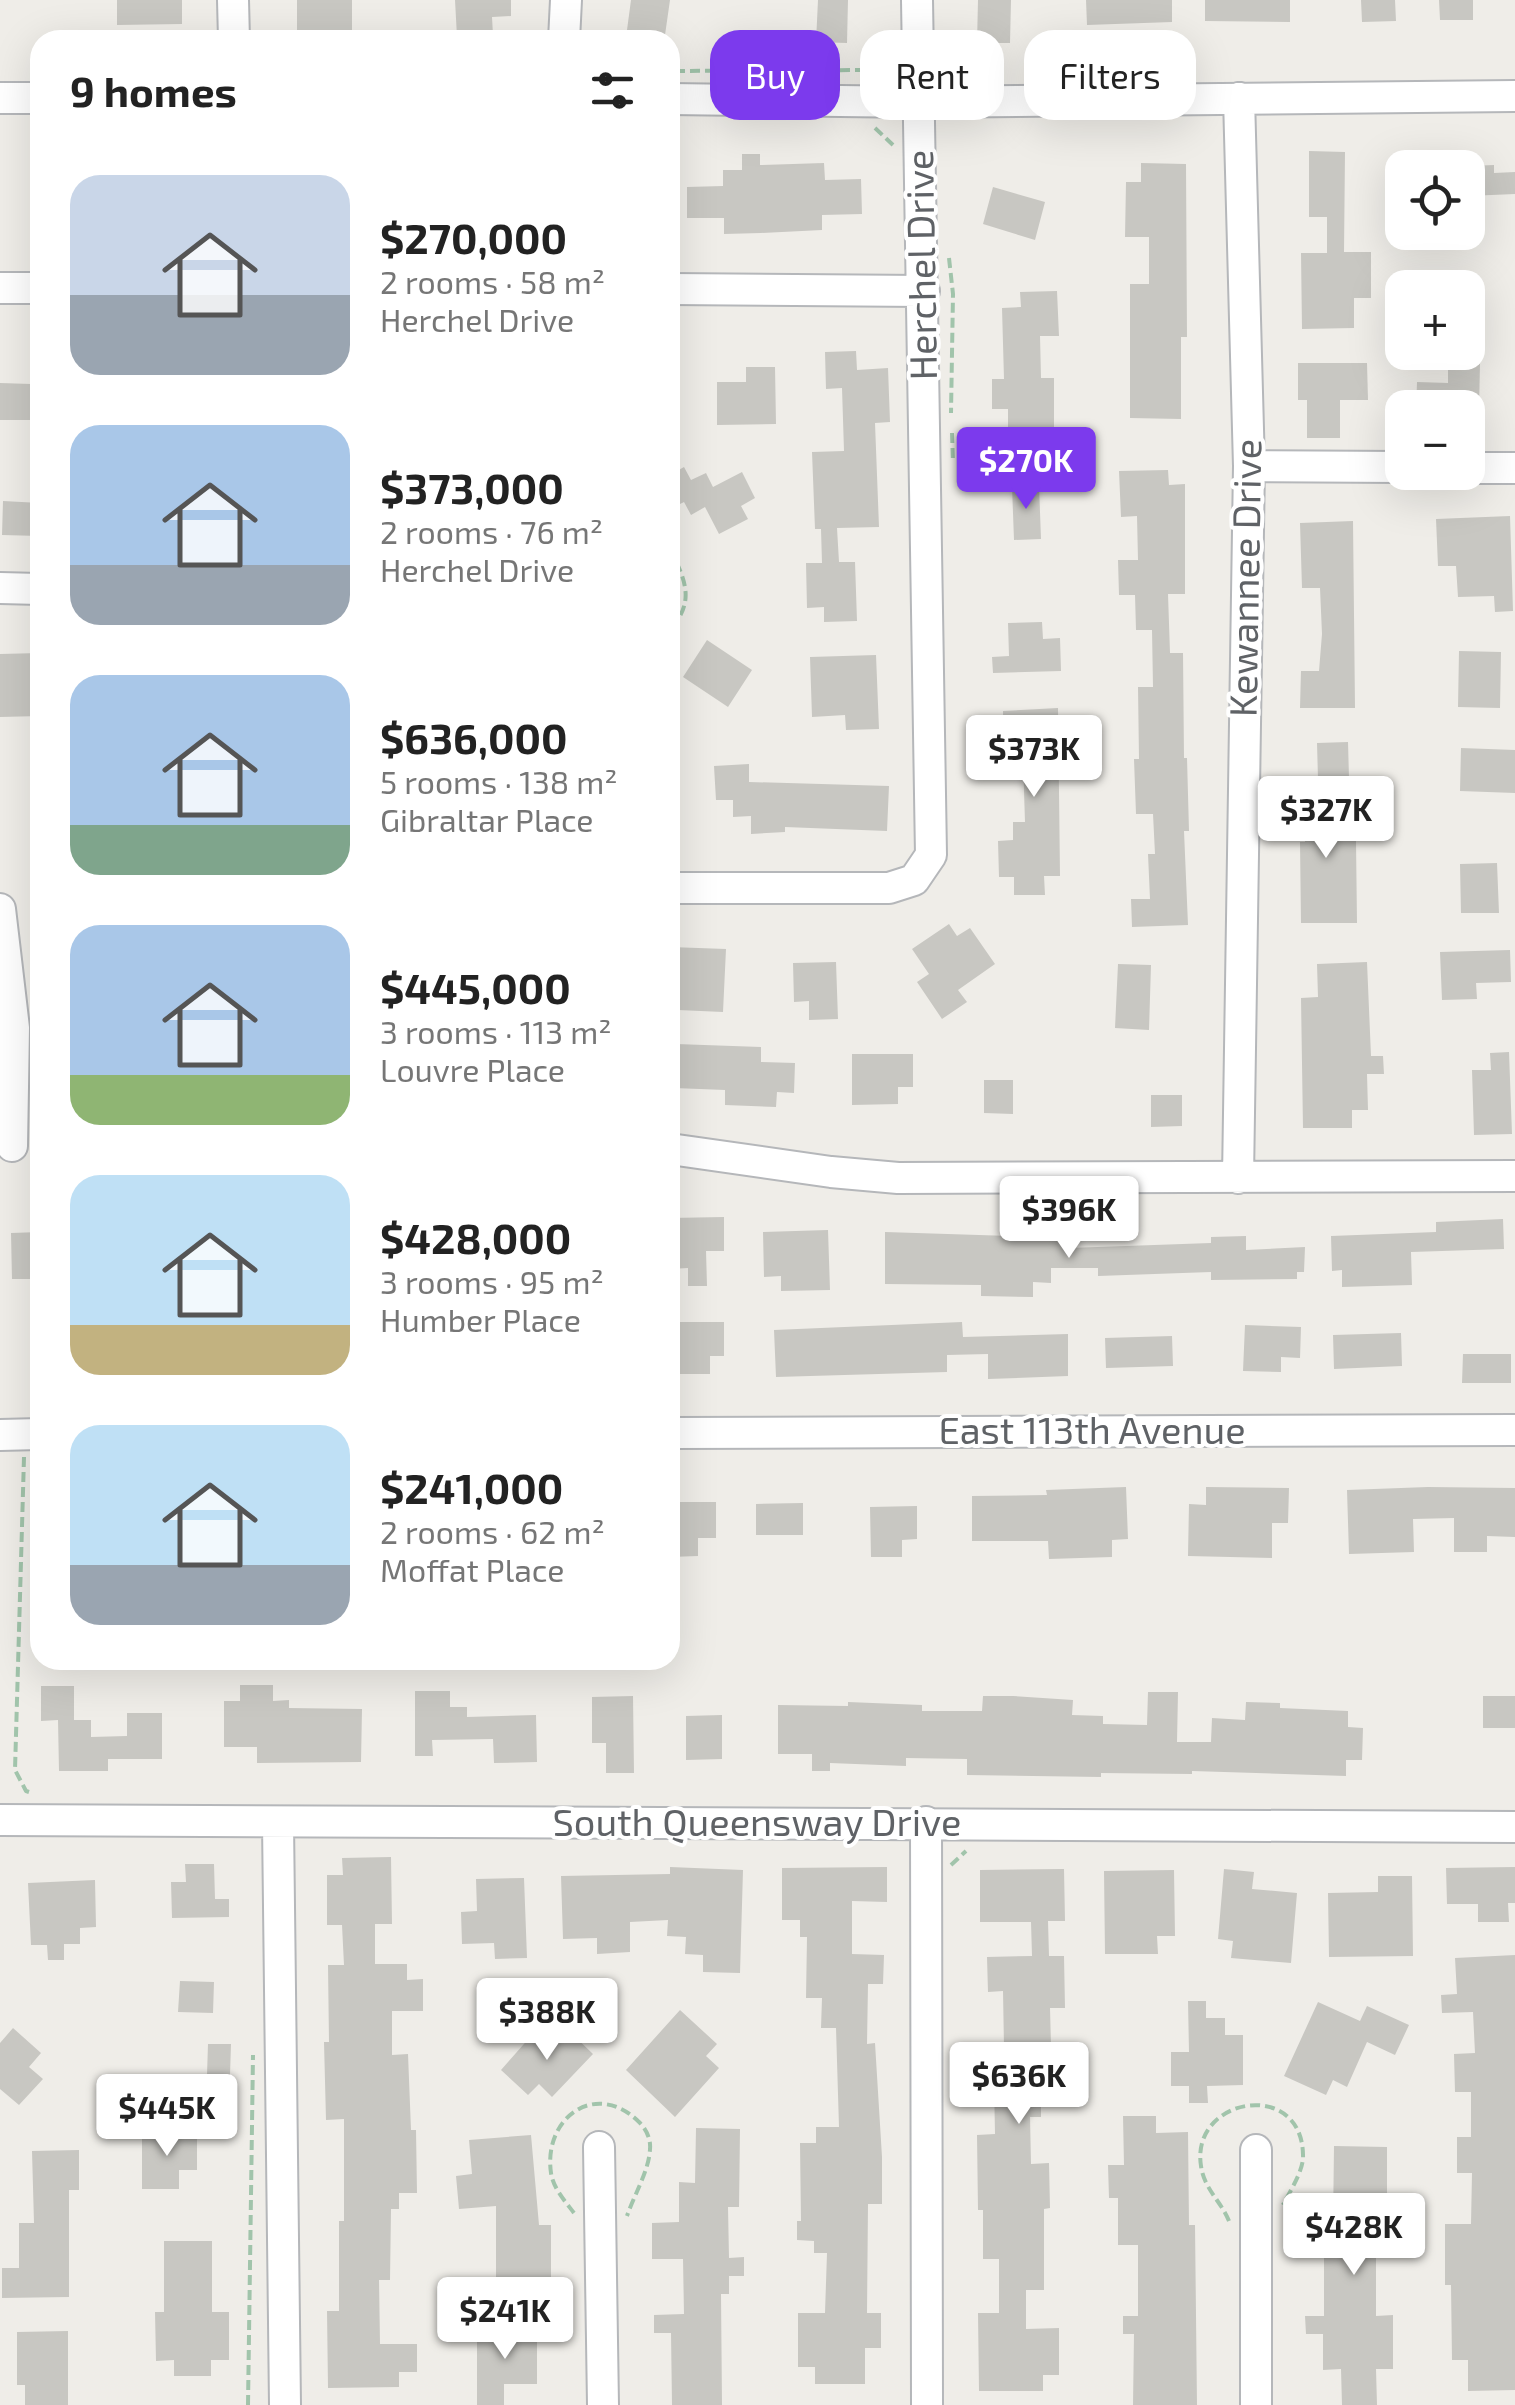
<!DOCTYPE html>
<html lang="en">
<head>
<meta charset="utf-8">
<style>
  :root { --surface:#fff; --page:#f6f6f6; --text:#222; --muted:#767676; --accent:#7c3aed }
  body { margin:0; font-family:"Exo 2",sans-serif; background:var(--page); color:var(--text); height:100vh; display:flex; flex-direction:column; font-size:38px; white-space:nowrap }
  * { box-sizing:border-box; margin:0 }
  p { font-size:32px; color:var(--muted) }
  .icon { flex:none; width:55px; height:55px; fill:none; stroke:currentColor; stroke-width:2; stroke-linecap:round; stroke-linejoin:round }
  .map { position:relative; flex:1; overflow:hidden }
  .details { position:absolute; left:30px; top:30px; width:650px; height:1640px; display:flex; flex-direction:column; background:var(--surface); border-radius:30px; box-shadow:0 10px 40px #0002 }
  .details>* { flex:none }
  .guide { position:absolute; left:710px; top:30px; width:655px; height:90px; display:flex; gap:20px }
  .controls { position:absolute; left:1385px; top:150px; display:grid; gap:20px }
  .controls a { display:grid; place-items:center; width:100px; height:100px; border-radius:20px; background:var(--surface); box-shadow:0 10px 40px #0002; font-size:50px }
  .price { position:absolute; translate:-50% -85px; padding:0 22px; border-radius:10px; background:#fff; color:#222; font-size:32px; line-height:65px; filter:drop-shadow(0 2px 5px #0008) }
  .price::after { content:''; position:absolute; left:50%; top:60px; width:30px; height:22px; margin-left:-15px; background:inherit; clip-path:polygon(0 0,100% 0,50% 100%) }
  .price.selected { background:var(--accent); color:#fff }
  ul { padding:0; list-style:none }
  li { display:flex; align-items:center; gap:30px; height:250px; padding:0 40px }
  li span { display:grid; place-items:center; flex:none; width:280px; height:200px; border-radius:30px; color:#555 }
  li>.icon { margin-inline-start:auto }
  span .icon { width:120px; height:120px; fill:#fffc; stroke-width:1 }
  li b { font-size:42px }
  h2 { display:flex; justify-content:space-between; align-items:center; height:120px; padding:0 40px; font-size:42px }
  .pill { padding:0 35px; border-radius:30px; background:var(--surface); box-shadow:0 10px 40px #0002; font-size:35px; line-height:90px }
  .pill.selected { background:var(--accent); color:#fff }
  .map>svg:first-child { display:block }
  .building { fill:#c8c7c2 }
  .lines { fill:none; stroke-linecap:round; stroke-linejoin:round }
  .minor-casing { stroke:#b5b7ba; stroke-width:34 }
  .path { stroke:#a1c4ab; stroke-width:4; stroke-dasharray:10 5; stroke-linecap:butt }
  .minor { stroke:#fff; stroke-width:30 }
  .labels { text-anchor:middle; stroke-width:8; stroke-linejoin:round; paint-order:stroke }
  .street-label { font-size:38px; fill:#5f6266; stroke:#fff }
</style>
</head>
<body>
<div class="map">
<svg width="1515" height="2405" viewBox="0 0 1515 2405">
  <rect width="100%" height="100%" fill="#efede8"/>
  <path class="building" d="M117,0h65v24l-65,1z
    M297,0h55v40h-36v-9h-19z
    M455,0h56v16l-19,1 1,18 -36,2z
    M631,0h39l-5,35 -38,-5z
    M818,0h30l-1,43 -31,-1z
    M978,0h33l-1,43h-33z
    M1086,0h86v22l-85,3z
    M1205,0h85v22l-85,-1z
    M1361,0h34l1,21 -34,1z
    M1439,0h34v20h-33z
    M1309,151l36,1 -1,100h27v46h-17v30l-52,1 -1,-76h26v-36h-18z
    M742,154h18v11l64,-2 1,17 36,-1 1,35 -40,1v15l-61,3 -37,1v-16h-37v-31l36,-1v-16h19z
    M1141,163l45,1 1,173h-6v82l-51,-1v-134h19v-47h-24l1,-55h15z
    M1494,165v8l21,-1v22l-47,2v-30z
    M993,187l52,15 -10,38 -52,-16z
    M1057,291l2,45h-19l1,42h13v76h-30v-15h-16v-30h-16v-30h12l-2,-71 19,-1 -1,-15z
    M856,351l1,19 31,-2 2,54 -15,1 4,104 -42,1 2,34h16l2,59 -33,1v-15l-17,1 -1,-45h16l-1,-34h-6l-3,-77 32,-1 -2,-63 -16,1 -1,-37z
    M1298,363h69l1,37h-28v38h-33v-38h-9z
    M1448,364h32l-1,44h-63l1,-26 31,1z
    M746,367h29l1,57 -59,1v-43h29z
    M0,383l31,1 -1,36h-30z
    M684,467l7,13 15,-7 7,14 29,-15 13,26 -14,8 7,13 -29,15 -14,-27 -14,8 -7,-13 -14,7v-34z
    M1168,470l1,15 16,-1v110h-17l2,59h13l1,105h3l2,73h-5l4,94 -56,2 -1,-28h19l-2,-45h7l-2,-40h-17l-2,-55h5l-1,-72h15l-1,-57h-16l-1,-35h-16l-1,-35h20l-1,-44 -16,1 -2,-46z
    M1039,485l2,54 -27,1 -2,-54z
    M3,501l37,2v33l-38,-1z
    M1510,516l3,95 -18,1 -1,-16 -36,1 -2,-31h-18l-2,-47z
    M1353,521l2,187h-55l1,-37h18l3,-37 -2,-46h-18l-2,-65z
    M1042,622l1,17 17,-1 1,33 -68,2 -1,-16 17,-1 -1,-33z
    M707,640l45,30 -24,37 -45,-30z
    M1459,651l42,1 -1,56 -42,-1z
    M40,653v63l-40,1v-63z
    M876,655l3,74 -33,1 -1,-15 -33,2 -2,-60z
    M1058,708l2,168h-16l1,19h-31v-18h-15l-1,-36 15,-1v-18h12l-2,-62h-19l-1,-49z
    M1348,742l1,36 -31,1 -1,-36z
    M1461,748l54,2v43l-55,-2z
    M749,764v18l140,4 -2,45 -102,-4v5l-34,2v-18l-18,1v-17h-17l-2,-34z
    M1303,779h31l2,62h20l1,82h-56l-1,-81h5z
    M1497,863l2,50h-38l-1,-49z
    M949,924l8,12 13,-8 25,36 -37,26 9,12 -25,17 -25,-37 12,-8 -17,-25z
    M670,947l56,2 -3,63 -45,-2v-15l-8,-1z
    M1510,950l1,32 -35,1 1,16 -35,1 -2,-48z
    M836,962l2,57 -29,1v-19l-15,1 -1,-39z
    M1367,962l4,94h12l1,18h-17l1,36h-16v18h-49l-2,-130 17,-1 -1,-33z
    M1118,964l33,1 -2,65 -34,-2z
    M676,1044l85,3v15l34,1 -1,30 -17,-1 -1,15 -51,-2v-15l-51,-2z
    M1509,1052l3,82 -38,1 -2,-65h19l-1,-17z
    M852,1054h61v33h-15v17l-46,1z
    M984,1080h29v34l-29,-1z
    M1151,1095h31v31l-31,1z
    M724,1217v34h-18l1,35h-19v-18l-18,1v-51z
    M1503,1219l1,30 -93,3 1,33 -70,2v-17l-10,1 -1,-35 105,-4v-10z
    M828,1230l2,60 -49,1v-15l-17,1 -1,-45z
    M40,1232v47h-28l-1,-46z
    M885,1232l184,6v10l142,-5v-6l35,-1v14l59,-3 -1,25h-7v7l-86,1v-8l-113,4v-8h-47v15l-18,-1v15l-52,-1v-11l-96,-1z
    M670,1322h54v34h-14v18h-40z
    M962,1322l1,15 105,-3v42l-80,3v-25l-41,1v17l-171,5 -2,-47z
    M1245,1325l56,2 -1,31 -19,-1v15l-38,-1z
    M1401,1333l1,33 -68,3 -1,-34z
    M1172,1336l1,30 -67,2 -1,-30z
    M1463,1354h48v29h-49z
    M1126,1487l2,52 -16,1v17l-63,2 -1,-18h-76v-45l75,-1 -1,-5z
    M1206,1487l83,1 -1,35h-16v35l-84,-2 1,-52 17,1z
    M1428,1487l87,1v49l-28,-1v16h-33v-34l-41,1 1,33 -65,2 -2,-64z
    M670,1502h46v36h-18v18l-28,1z
    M803,1503v32h-47v-31z
    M917,1506v33l-15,1v17h-31l-1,-50z
    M240,1685h33v16l16,-1v8l73,1 -1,53 -104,1v-16h-33v-46h16z
    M41,1686h33v34h17v17l36,-1v-23h35v46h-54v12h-49l-1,-51 -17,1z
    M415,1691h35v16h17v10l69,-2 1,47 -43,1 -1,-24 -61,1 1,16h-18z
    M1148,1692h30l-1,50h34l1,-24 33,2 1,-18 34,1v5l68,3v16l15,1 -1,32h-16v16l-154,-5v3l-91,-1v4l-134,-2v-16l-61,-1v8l-76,-3v8h-18v-17h-34v-49l70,1v-4l74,3v6h60l1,-15h30l60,4 -1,15 31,1v8l44,1z
    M633,1696l1,77h-28v-30h-14v-46z
    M1483,1696h32v32h-32z
    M722,1715v44l-36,1v-44z
    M391,1857l1,67h-17v40h32v16l16,-1v32h-31v44l16,-1 3,76h5l1,63h-18v16h-8l-1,71h-11l1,64h37v28h-18v15l-71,1 -1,-77h12v-90h5v-102l-18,1 -2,-78h5l-1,-77h16l-2,-40h-15v-50h16l-1,-17z
    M185,1864h29l1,35h14v18l-57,1 -1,-36h15z
    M670,1867l73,3 -3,103 -37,-1v-17l-18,-1 1,-17 -19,-1 1,-16 -38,2v30l-33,2v-16l-34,1 -2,-63 109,-2z
    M887,1867v35l-35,-1v53l32,1 -1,29h-15l-1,60 8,-1 7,114v47h-14l-1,109h14v35h-16v36h-50v-17h-17v-54h27l2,-60h-13v-12l-17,-1v-19h4l-1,-78h16v-16h23l-3,-99h-15l1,-30h-16l1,-61h-7v-17h-18v-52z
    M1515,1867v36h-7l1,19h-31v-18h-31l-1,-36z
    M1064,1869l1,52h-17l1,35h15l1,52h-15l1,38h19l1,35h-16l1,18h-15v18h-11l1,47 18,-1 1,45 -6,1v81h-18v39l33,-1v47h-16v16h-64l-1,-78h21v-54h-16v-49h-5l-1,-75 18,-1 -1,-52 -15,1 -1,-36h26l-1,-56 -15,1 -1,-35 45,-1 -1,-34h-51v-52z
    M1224,1869l30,3 -2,17 45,4 -6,70 -60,-5 2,-17 -15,-2z
    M1174,1870l1,66h-18l1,18h-53l-1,-83z
    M1378,1876h34l1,80 -84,1 -1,-64 50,-1z
    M524,1878l3,80 -32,1 -1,-16 -32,1 -1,-32 16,-1 -1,-32z
    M95,1880l1,47 -16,1v16h-16v16h-16l-1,-15h-16l-3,-62z
    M1515,1955v435l-47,1v-31h-16l-1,-75h-6v-61h26l1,-51h-15v-36h14v-45h-16l-1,-38 21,-1 -2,-41 -31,1 -1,-18 16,-1 -2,-36z
    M180,1981l34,1 -1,31 -35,-1z
    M1188,2001h18v17h19v17h18v50l-36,1 1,17h-19v-17h-18v-34h18z
    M1318,2002l42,19 7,-15 42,19 -14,30 -28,-13 -20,45 -14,-7 -7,15 -42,-19z
    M680,2010l37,34 -11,12 13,12 -44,49 -49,-47z
    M565,2027l28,27 -41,43 -13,-13 -11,11 -27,-25 30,-34 14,14z
    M13,2028l28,25 -12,14 14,12 -24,26 -19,-16v-46z
    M208,2044h23l-1,31h-23z
    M1123,2116h33v17l32,-1 1,93h6l2,180h-64l1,-71h-11v-18h15v-71h-20v-47h-9l-1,-33h16z
    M696,2128l44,1 -1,78h-11l1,51 15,-1v19h-15v18h-8l1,111h-50l-1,-72h-17v-18l30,-1 -1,-55h-31v-36l27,-1v-40l16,1z
    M142,2133h55v37h-18v19h-37z
    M531,2135l8,90h12v63h-55v-82l-37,3 -3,-33 16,-2 -3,-34z
    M1334,2146l53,1v48l-14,-1v61h3v61l17,-1v54h-17l1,36h-35l-1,-36 -18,1v-36h-17l-1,-18h19v-91h9z
    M79,2150v40h-10v107l-67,1v-30h17v-45h15l-2,-72z
    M164,2241h48v71h17v48h-18v16h-37v-16l-18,1 -1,-49h9z
    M477,2328h60v56h-33v21h-27z
    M68,2331v74h-43v-20h-8v-53z"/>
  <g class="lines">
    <defs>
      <path id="minor" d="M233,0l1,40
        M564,40l2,-40
        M0,98h40
        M670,99l248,3 597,-6
        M0,288h40
        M670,289l254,2
        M1249,466l153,1
        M1468,468h47
        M0,588l40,1
        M670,888h219l25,-8 17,-25 -14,-855
        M0,909l14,119 -2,118
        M670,1149l161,23 67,6 617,-2
        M1238,1178l11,-712 -10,-368
        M670,1433l845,-3
        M0,1435l40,-1
        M0,1820l1515,7
        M926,1822l1,583
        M278,1823l7,582
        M599,2147l4,258
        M1256,2150v255"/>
    </defs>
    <use href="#minor" class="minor-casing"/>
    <path class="path" d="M675,71l194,-1 26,3
      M944,76l7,-4 28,1
      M875,128l18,17
      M949,258l4,36 -2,119
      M952,433l1,30
      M670,549c15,30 26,53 0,80
      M24,1457l-9,313 11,21 3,1
      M951,1865l15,-14
      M574,2213c-9,-12 -21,-25 -23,-40 -8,-55 44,-93 87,-52 8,7 13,18 12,28 -1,22 -16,46 -23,67
      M1229,2221c-8,-20 -25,-32 -28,-55 -11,-69 101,-88 102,-11 1,15 -13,36 -20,50
      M248,2405l5,-350"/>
    <use href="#minor" class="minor"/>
  </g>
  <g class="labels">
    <g class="street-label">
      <text transform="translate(922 265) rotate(-91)" y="13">Herchel Drive</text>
      <text transform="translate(1246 578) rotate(-89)" y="13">Kewannee Drive</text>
      <text x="1092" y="1444">East 113th Avenue</text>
      <text x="757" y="1836">South Queensway Drive</text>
    </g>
  </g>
</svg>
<div class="controls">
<a><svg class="icon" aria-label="locate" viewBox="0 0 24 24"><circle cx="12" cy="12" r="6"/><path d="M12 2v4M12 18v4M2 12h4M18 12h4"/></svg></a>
<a>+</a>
<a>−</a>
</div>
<b class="price selected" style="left:1026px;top:512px">$270K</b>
<b class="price" style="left:1034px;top:800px">$373K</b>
<b class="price" style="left:1326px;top:861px">$327K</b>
<b class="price" style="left:1069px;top:1261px">$396K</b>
<b class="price" style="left:547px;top:2063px">$388K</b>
<b class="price" style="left:1019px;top:2127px">$636K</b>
<b class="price" style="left:167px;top:2159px">$445K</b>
<b class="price" style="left:1354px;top:2278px">$428K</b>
<b class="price" style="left:505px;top:2362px">$241K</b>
<div class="guide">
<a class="pill selected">Buy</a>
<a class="pill">Rent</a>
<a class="pill">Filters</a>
</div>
<section class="details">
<h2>9 homes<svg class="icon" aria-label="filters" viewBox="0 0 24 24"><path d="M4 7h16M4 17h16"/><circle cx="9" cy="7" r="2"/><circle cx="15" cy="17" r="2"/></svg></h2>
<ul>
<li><span style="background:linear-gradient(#c9d6e8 60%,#9aa5b1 0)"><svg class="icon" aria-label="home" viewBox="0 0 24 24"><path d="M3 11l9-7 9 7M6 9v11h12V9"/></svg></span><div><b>$270,000</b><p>2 rooms · 58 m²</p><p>Herchel Drive</p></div></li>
<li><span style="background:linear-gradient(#a9c7e8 70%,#9aa5b1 0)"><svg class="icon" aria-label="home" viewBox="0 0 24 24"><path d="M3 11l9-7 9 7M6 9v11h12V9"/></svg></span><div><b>$373,000</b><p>2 rooms · 76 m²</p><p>Herchel Drive</p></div></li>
<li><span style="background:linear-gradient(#a9c7e8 75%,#7fa58c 0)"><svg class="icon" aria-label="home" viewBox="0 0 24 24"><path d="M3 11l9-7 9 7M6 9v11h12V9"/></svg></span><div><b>$636,000</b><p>5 rooms · 138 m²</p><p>Gibraltar Place</p></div></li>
<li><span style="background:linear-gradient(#a9c7e8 75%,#8fb573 0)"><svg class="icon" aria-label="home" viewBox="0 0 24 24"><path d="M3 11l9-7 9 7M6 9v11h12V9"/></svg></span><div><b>$445,000</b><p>3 rooms · 113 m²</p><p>Louvre Place</p></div></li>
<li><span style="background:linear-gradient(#bfe0f5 75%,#c2b280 0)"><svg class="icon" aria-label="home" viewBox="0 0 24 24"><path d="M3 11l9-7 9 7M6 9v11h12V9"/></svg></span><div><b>$428,000</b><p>3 rooms · 95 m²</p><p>Humber Place</p></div></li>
<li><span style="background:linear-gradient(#bfe0f5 70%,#9aa5b1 0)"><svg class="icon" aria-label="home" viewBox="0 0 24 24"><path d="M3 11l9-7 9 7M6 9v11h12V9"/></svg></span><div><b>$241,000</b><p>2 rooms · 62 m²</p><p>Moffat Place</p></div></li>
</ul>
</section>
</div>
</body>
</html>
